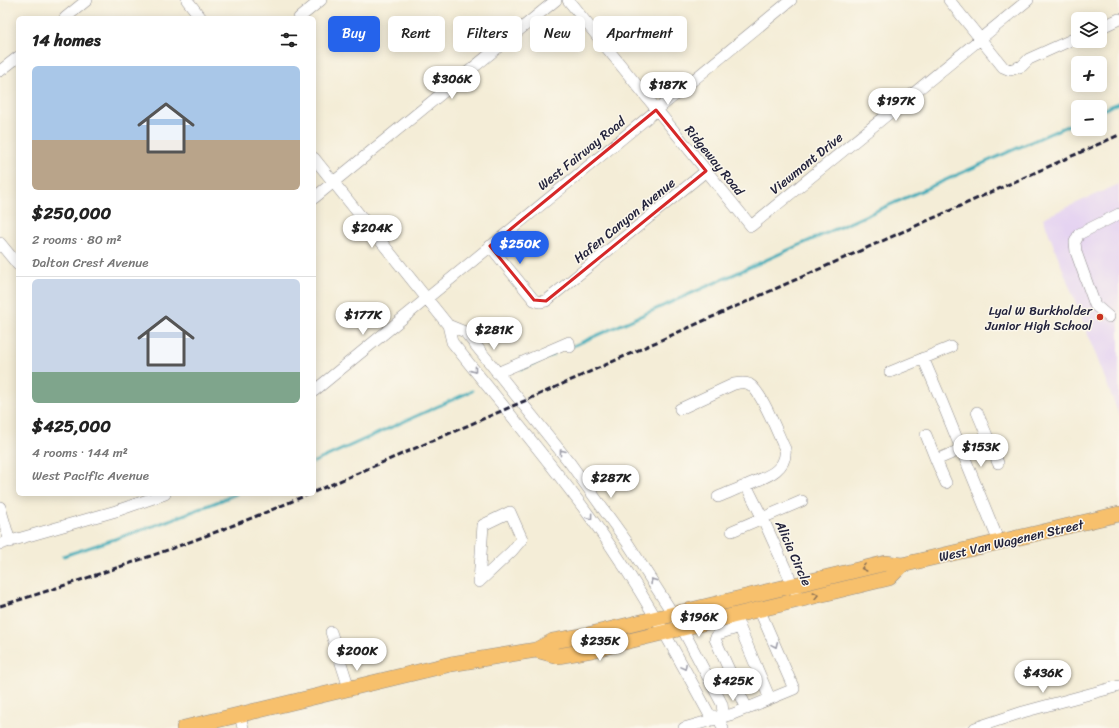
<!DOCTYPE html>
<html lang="en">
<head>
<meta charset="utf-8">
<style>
  :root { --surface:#fff; --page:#f6f6f6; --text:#222; --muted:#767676; --line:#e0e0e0; --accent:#2563eb }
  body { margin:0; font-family:Sriracha,sans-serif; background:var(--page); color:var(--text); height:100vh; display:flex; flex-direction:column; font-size:15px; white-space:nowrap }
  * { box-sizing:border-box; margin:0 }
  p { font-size:13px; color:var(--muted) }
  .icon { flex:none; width:22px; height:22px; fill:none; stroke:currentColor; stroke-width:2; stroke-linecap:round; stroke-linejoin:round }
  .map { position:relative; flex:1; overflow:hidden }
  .details { position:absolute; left:16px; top:16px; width:300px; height:480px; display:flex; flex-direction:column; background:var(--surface); border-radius:6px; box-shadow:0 2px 10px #0003 }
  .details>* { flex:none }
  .hud { position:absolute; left:328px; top:16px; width:380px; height:36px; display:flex; gap:8px }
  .tools { position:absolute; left:1071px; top:12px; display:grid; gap:8px }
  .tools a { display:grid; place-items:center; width:36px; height:36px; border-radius:6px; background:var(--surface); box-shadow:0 2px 10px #0003; font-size:20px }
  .price { position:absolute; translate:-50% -34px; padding:0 9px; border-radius:14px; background:#fff; color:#222; font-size:13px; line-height:26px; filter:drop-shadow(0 1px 2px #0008) }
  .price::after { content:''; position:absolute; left:50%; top:24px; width:12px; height:9px; margin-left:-6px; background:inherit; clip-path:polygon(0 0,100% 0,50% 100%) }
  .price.active { background:var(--accent); color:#fff }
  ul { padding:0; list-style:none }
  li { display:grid; align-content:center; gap:8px; height:212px; padding:0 16px }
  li+li { border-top:1px solid var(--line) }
  li span { display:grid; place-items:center; height:124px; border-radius:6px; color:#555 }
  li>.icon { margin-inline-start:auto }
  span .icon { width:72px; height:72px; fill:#fffc; stroke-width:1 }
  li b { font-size:17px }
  h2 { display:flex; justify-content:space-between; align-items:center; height:48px; padding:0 16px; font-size:17px }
  .pill { padding:0 14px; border-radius:6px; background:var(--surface); box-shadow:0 2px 10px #0003; font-size:14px; line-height:36px }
  .pill.active { background:var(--accent); color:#fff }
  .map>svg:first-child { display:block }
  .built { fill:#e5d3f1 }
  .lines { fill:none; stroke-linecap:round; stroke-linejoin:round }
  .stream { stroke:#3aaab8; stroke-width:3 }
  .minor-casing { stroke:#8b8889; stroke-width:12 }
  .major-casing { stroke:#8b8889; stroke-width:16 }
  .minor { stroke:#fff; stroke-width:11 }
  .major { stroke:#f7c06c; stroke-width:15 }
  .rail { stroke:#22223b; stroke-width:3; stroke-dasharray:6 3; stroke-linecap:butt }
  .oneway { stroke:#9c9ca7 }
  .oneway2 { stroke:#8c7154 }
  .marked { fill:none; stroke:#d62828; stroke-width:3; stroke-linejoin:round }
  .poi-dot { fill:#c8321e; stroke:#fbf7ec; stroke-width:1.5 }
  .labels { text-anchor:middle; stroke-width:3; stroke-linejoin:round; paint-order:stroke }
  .street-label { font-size:13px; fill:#22223b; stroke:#fbf7ec }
  .poi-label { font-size:13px; fill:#22223b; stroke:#fbf7ec; text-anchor:end }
</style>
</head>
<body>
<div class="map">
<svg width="1119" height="728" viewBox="0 0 1119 728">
  <rect width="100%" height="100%" fill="#fbf7ec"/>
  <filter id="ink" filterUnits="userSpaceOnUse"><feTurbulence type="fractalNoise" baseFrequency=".025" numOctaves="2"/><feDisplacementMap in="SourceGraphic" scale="8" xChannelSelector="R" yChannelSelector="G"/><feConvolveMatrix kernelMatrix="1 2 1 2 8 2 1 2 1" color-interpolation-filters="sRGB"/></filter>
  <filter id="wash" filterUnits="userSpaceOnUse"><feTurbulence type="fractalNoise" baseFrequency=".012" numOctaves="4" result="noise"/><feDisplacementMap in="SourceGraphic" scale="16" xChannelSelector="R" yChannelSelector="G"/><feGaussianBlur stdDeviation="0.9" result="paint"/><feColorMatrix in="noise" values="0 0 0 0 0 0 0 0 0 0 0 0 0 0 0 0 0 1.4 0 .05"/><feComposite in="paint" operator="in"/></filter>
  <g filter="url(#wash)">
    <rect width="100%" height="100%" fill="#f4edd7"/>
    <path class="built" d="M1119,184v231l-76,-197z"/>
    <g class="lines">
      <path class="stream" d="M1100,111l19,-8
        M573,346l505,-225
        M522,369l31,-14
        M314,462l158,-71
        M63,556c58,-19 117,-38 173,-62"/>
    </g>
  </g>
  <g filter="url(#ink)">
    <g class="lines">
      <defs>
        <path id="minor" d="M187,0l14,18
          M568,0l183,226 277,-226
          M949,0l54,67 7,3 12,-4 7,-7 49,-22
          M65,18l22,-18
          M299,18l22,-18
          M1100,28l19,-9
          M0,71l18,-14
          M314,158l134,167 4,17c48,61 99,120 144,183 43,60 78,124 113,189l10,5 4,9
          M314,198l242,-198
          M0,243l18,22
          M490,246l44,54 6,2 6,-1 160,-130
          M1109,317l-14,-12 -19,-53 -1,-10 4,-8 40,-20
          M448,325l17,7 105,131 57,79 55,86 40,76 1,8 -4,7
          M923,358l19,44 57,140
          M890,372l61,-25
          M497,373l72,-31 1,5
          M314,391l477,-391
          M680,409l54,-25c5,-1 11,-2 15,0 13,7 29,51 36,65 3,22 -22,29 -38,36 -10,4 -19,8 -29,12
          M977,412l11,26
          M926,435l10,25
          M946,483l-10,-23 52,-22 10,25
          M746,485l17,34 33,73
          M0,507l10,35
          M510,512l12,27 -10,12 -33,31 4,-57z
          M732,531l70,-30
          M0,544l116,-33 49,-17
          M737,621l33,78
          M740,627l-22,7 -3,5 32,70
          M331,632l18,56
          M240,715l3,13
          M684,728l49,-14 61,-25 -35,-80
          M975,728l48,-16 96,-26"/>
        <path id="major" d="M536,650l22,6 34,-6 297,-72 13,-13
          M184,728l267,-64 85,-14 17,-9 34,-6 299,-72 16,2 217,-51"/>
      </defs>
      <use href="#minor" class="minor-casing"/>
      <use href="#major" class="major-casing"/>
      <use href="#minor" class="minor"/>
      <use href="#major" class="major"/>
      <path class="rail" d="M314,492l215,-93 590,-264
        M0,606c105,-33 208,-68 309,-112"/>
    </g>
    <defs><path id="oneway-chevron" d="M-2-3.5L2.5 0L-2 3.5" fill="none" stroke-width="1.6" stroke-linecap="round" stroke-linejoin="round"/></defs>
    <g class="oneway">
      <use href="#oneway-chevron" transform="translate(474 370) rotate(51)"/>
      <use href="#oneway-chevron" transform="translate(562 452) rotate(-128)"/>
      <use href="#oneway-chevron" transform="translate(590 517) rotate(54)"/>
      <use href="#oneway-chevron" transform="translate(653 581) rotate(-122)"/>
      <use href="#oneway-chevron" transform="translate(775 645) rotate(66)"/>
      <use href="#oneway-chevron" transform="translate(684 667) rotate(62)"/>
    </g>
    <g class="oneway2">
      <use href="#oneway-chevron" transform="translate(864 568) rotate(166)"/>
      <use href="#oneway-chevron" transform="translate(816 595) rotate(-14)"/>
    </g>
  </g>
  <path class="marked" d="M656,110l50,61 -160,130 -12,-1 -44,-54z"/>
  <circle class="poi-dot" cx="1100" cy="317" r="4"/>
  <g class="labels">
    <g class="street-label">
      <text transform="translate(581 153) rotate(-39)" y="5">West Fairway Road</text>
      <text transform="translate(715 160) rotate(51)" y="5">Ridgeway Road</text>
      <text transform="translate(806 163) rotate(-39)" y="5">Viewmont Drive</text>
      <text transform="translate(624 220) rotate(-39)" y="5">Hafen Canyon Avenue</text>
      <text transform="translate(1011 540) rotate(-13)" y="5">West Van Wagenen Street</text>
      <text transform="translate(794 553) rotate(66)" y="5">Alicia Circle</text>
    </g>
    <g class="poi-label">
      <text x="1092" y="315">Lyal W Burkholder<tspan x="1092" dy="15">Junior High School</tspan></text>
    </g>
  </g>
</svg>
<div class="tools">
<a><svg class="icon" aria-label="layers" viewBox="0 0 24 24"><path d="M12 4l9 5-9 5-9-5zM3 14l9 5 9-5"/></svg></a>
<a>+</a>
<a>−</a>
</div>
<b class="price" style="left:452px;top:100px">$306K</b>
<b class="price" style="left:668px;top:106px">$187K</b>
<b class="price" style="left:896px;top:122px">$197K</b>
<b class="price" style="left:372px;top:249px">$204K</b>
<b class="price active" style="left:520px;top:265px">$250K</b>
<b class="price" style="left:363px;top:336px">$177K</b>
<b class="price" style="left:494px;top:351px">$281K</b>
<b class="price" style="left:981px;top:468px">$153K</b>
<b class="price" style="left:611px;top:499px">$287K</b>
<b class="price" style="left:699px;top:638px">$196K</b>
<b class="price" style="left:600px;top:662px">$235K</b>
<b class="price" style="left:357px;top:672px">$200K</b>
<b class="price" style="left:1043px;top:694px">$436K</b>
<b class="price" style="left:733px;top:702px">$425K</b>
<div class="hud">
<a class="pill active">Buy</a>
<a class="pill">Rent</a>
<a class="pill">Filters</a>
<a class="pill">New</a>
<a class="pill">Apartment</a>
</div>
<section class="details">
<h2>14 homes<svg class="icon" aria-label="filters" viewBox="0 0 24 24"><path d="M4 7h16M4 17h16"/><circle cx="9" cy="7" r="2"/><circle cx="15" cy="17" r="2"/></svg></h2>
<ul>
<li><span style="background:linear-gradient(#a9c7e8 60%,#b9a48a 0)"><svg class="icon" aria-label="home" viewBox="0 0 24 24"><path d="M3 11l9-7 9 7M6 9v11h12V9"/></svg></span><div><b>$250,000</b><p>2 rooms · 80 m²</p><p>Dalton Crest Avenue</p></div></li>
<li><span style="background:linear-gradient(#c9d6e8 75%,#7fa58c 0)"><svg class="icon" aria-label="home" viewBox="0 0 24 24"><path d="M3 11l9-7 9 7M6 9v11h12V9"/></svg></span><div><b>$425,000</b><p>4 rooms · 144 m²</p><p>West Pacific Avenue</p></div></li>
</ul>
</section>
</div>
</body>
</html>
